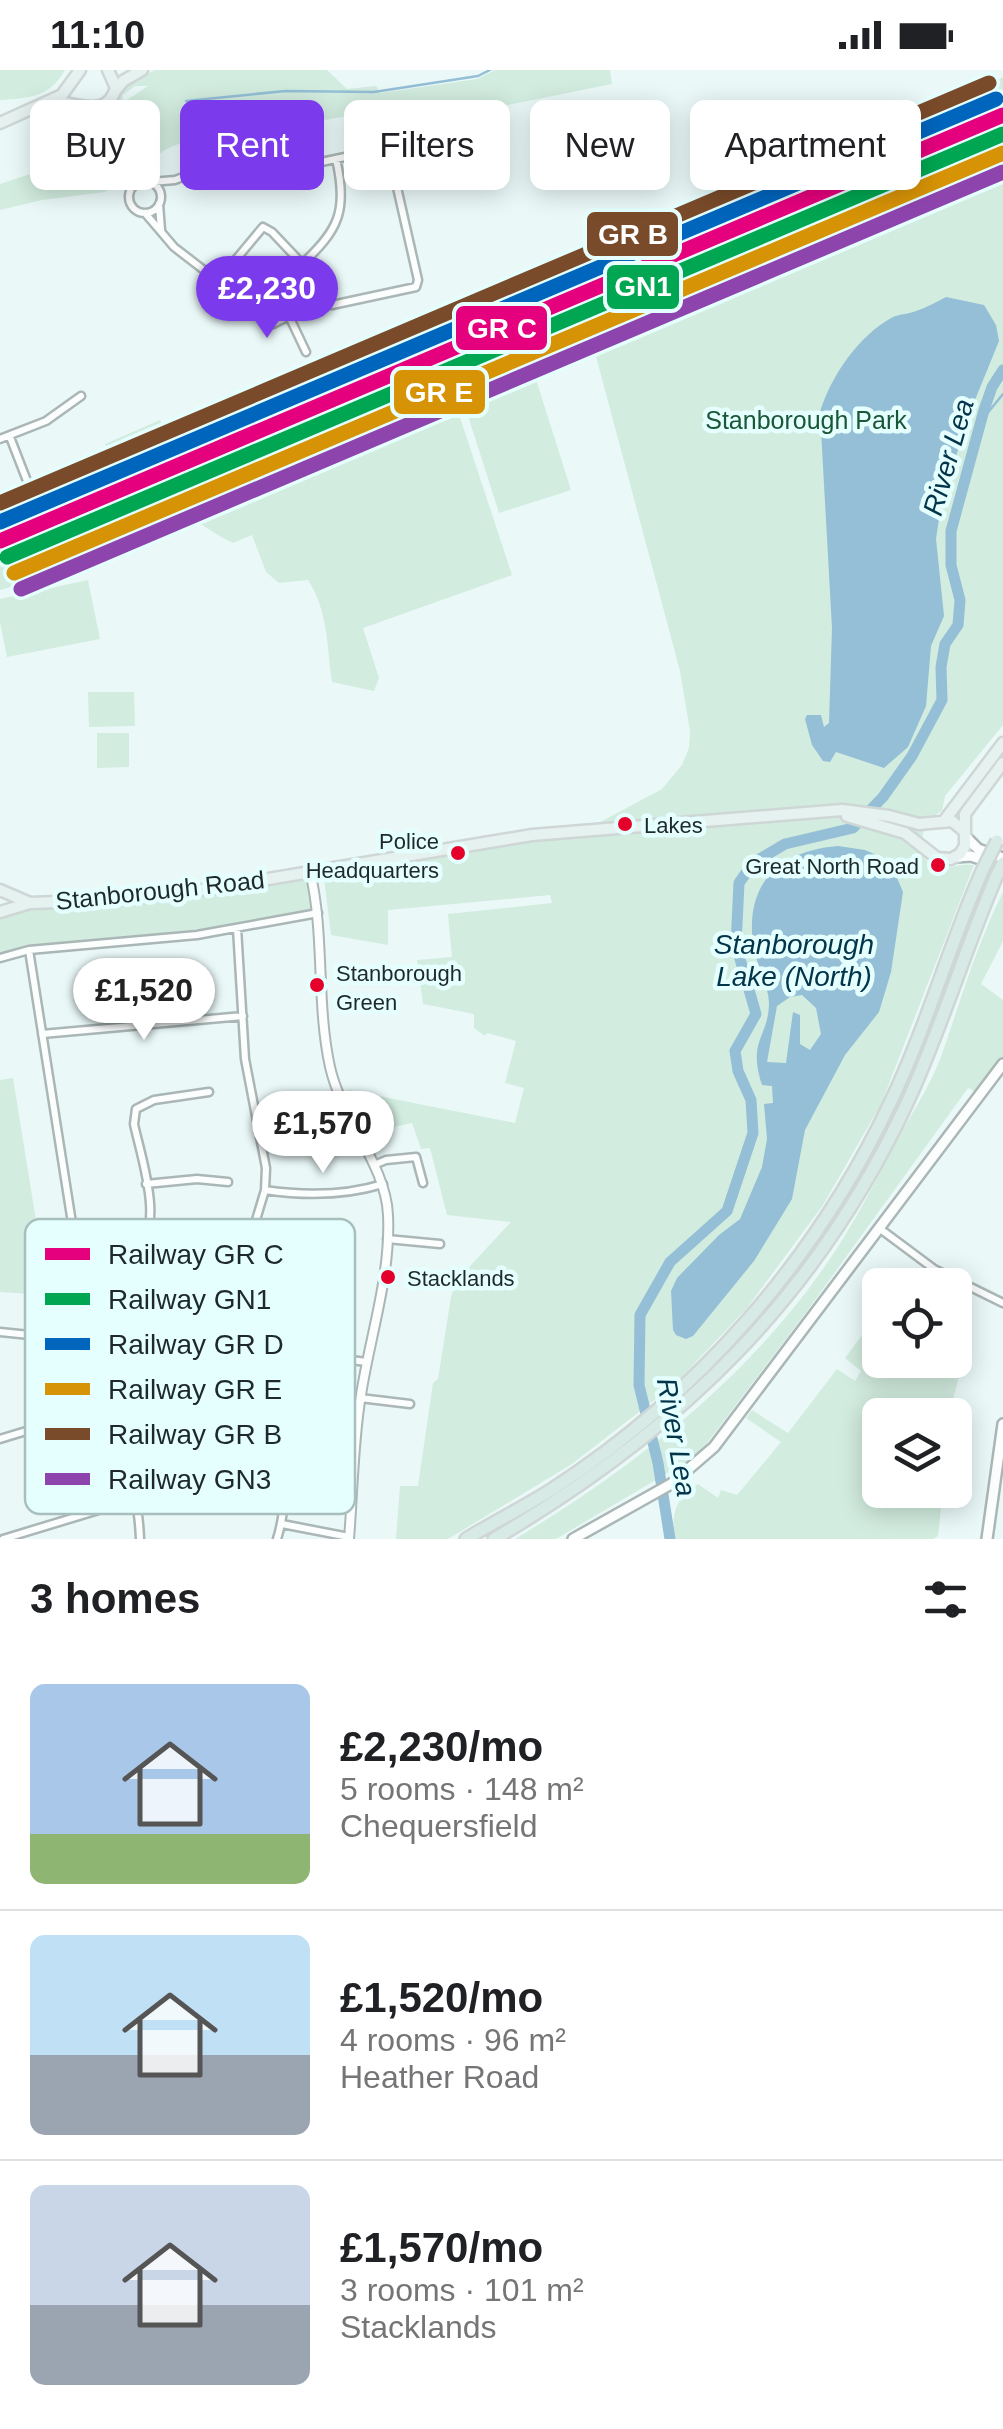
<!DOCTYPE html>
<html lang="en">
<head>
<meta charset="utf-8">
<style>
  :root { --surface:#fff; --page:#f2f2f2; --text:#202124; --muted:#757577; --line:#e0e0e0; --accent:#7c3aed }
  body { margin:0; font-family:Helvetica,sans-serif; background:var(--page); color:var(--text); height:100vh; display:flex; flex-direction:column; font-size:38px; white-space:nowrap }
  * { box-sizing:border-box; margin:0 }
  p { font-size:32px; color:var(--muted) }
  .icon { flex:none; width:55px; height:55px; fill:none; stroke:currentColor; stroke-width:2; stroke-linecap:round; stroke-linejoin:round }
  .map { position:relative; height:1469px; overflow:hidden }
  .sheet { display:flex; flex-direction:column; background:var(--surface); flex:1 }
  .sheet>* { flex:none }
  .banner { position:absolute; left:30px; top:30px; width:945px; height:90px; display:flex; gap:20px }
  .tools { position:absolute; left:862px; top:1198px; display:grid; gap:20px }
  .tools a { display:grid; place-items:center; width:110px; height:110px; border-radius:15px; background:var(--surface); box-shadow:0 5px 25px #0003; font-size:50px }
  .price { position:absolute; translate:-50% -85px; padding:0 22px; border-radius:35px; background:#fff; color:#222; font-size:32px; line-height:65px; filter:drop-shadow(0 2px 5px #0008) }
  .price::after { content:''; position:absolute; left:50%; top:60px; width:30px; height:22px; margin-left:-15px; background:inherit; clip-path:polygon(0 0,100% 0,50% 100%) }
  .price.current { background:var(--accent); color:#fff }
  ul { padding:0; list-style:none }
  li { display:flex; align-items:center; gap:30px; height:250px; padding:0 30px }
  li+li { border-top:2px solid var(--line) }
  li span { display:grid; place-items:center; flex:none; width:280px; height:200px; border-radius:15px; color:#555 }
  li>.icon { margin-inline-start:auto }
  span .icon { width:120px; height:120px; fill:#fffc; stroke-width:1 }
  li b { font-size:42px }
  h2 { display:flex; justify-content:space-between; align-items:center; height:120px; padding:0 30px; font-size:42px }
  .pill { padding:0 35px; border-radius:15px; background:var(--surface); box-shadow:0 5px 25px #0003; font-size:35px; line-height:90px }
  .pill.current { background:var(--accent); color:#fff }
  .status { display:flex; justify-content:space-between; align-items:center; height:70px; padding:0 50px; background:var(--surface); direction:ltr }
  .status svg { height:28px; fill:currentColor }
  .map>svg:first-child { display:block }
  .green { fill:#d2ecdf }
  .water { fill:#94bfd6; fill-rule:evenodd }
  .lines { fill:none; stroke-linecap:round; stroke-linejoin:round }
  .stream { stroke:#94bfd6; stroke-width:2.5 }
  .river { stroke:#94bfd6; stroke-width:11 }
  .minor-casing { stroke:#abb6b6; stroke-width:11 }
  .tertiary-casing { stroke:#abb6b6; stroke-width:12 }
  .secondary-casing { stroke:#abb6b6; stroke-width:14 }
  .primary-casing { stroke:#cfd6d6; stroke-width:15 }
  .motorway-casing { stroke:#cfd6d6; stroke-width:16 }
  .minor { stroke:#fcfefe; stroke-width:6 }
  .tertiary { stroke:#fcfefe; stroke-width:8 }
  .secondary { stroke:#fcfefe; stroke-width:9 }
  .primary { stroke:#e6f2f0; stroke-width:10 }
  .motorway { stroke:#d7eae6; stroke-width:11 }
  .motorway-bridge-casing { stroke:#cfd6d6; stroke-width:16; stroke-linecap:butt }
  .motorway-bridge { stroke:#d7eae6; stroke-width:11 }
  .rail-1-casing { stroke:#e4fffe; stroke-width:22 }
  .rail-2-casing { stroke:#e4fffe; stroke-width:22 }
  .rail-3-casing { stroke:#e4fffe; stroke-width:22 }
  .rail-4-casing { stroke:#e4fffe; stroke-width:22 }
  .rail-5-casing { stroke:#e4fffe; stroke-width:22 }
  .rail-6-casing { stroke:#e4fffe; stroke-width:22 }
  .rail-1 { stroke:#e5007d; stroke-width:15 }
  .rail-2 { stroke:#00a651; stroke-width:15 }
  .rail-3 { stroke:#0065bd; stroke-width:15 }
  .rail-4 { stroke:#d79306; stroke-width:15 }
  .rail-5 { stroke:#7a4b2a; stroke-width:15 }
  .rail-6 { stroke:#8e44ad; stroke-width:15 }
  .bus-dot { fill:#e4002b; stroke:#e4fffe; stroke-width:4 }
  .labels { text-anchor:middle; stroke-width:9; stroke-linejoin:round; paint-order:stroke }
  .bus-label { font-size:22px; fill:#1f2929; stroke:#e4fffe; text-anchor:start }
  .park-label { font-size:25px; fill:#195736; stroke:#e4fffe }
  .street-label { font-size:25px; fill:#1f2929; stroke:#e4fffe }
  .water-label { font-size:28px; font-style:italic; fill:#02344a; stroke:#e4fffe }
  .key { fill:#e4fffe; stroke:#a9bfbe; stroke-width:2.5 }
  .key-label { font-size:28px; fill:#1f2929 }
  .line-badge { stroke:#e4fffe; stroke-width:4 }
  .badge-label { font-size:28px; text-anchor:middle; font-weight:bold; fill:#fff }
</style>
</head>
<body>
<div class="status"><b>11:10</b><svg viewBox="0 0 49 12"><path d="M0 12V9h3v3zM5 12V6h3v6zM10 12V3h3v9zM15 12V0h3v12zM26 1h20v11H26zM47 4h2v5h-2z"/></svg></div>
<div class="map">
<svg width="1003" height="1469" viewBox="0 0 1003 1469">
  <rect width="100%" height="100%" fill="#eaf9f8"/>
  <path class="green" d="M0,0h65c-16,28 -36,28 -65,30z
    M155,0h172l20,19 29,-3 4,7 97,-14 18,-9h115l2,14 -219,44v9l-11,2 -2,-9 -14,-17 -102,17 6,36 -13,2v-19l-2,19 -13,1 5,-24 -1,-12c-28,4 -71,4 -91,25l-27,-47 -1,-11 21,-14h-13l-12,9c-7,33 15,58 34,83 -27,-6 -36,-39 -45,-62l13,-32z
    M1003,7v648l-58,71 -3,15c-17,8 -20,23 -22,41 19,29 30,9 54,13l-93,239 -58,101 -76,103 -72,76 -103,80 -124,75h-52l4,-53h18l15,-103 5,-4 13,-82 6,-17 54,-58 -64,-7 -17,-67 -9,1 -9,-26 -28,6 -8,-4 -11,6 -17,-41 167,33 9,-35 -19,-5 11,-42 -29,-8 -2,3 -11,-8v-14l-51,-10 -6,-44 35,-3 -4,-43 104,-11 -2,-8 -162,15v35l-57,-10 -7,-56 205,-40 47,-4 86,-46 20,-24 7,-17 1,-17 -10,-60 -86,-322 2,-15 -26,-50 164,-87 70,-21 113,-52z
    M104,61c11,14 16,31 16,49l-15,12 -63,8 -42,10v-26l45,-15 40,-9 1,-8 -8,-18 10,-2 7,3z
    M534,303l37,117 -72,23 -37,-116z
    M448,311l64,194 -149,53 16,50 -5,13 -42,-9c-5,-35 -4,-72 -24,-102l-29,3 -13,-11 -14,-37 -19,8c-42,-20 -31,-32 -85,-25l-26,37 -122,35v-27l128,-57z
    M160,350l8,19 -55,24 -8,-19z
    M88,510l12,59 -93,18 -7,-35v-23z
    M88,622h46l1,34 -46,1z
    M97,663h32v34l-32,1z
    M303,808l6,7 4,22 -6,5 -69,13 -224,24 -14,6v-37l10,-7 197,-17z
    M1003,822v49l-22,43 22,16v57l-27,35 -8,-4 -161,223 -109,144 -142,84h-41c133,-80 259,-181 338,-317 14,-24 27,-50 40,-74 15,-30 38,-62 49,-94 19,-55 35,-110 61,-162z
    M13,1008l35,217 -48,-3v-212z
    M880,1241v49h75v-32l15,5 -21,82h-69v75h63l-5,46 -5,3h-259c-2,-26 1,-41 24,-55l20,14 3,-8 16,5 44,-53 -35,-24 6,-8 36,23 49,-64 18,12 6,-10 -16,-13z"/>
  <path class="water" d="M946,227l38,8 12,20 3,16 -33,81 -26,90 -4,27 8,77 -13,30 -5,60 -18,41 -24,21 -48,-16 -6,10 -7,-1 -11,-16 -7,-26 2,-4h14l3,12 5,-4 3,-95 -12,-216c11,-36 39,-77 73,-95 7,-3 16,-3 23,-6 10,-3 20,-9 30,-14z
    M838,776l27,4 25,11 13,31 -12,80 -12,40 -34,43 -40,75 -13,69 -38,62 -61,75 -7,3 -10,-4 -3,-5 -2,-39 6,-13 42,-43 21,-16 22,-52 5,-28 -3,-35 9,-1 -1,-17 -10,-1c-15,-46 7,-47 7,-83 -1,-17 -12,-36 -15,-53 -11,-62 22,-98 84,-103zM802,925l14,13 5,26 -11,16 -10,-6v-29l-7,-3 -7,51 -19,-1 10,-56 13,-9z"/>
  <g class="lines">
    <path class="stream" d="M186,31l99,-10 89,1 104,-16 12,-6
      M981,351l22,-27"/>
    <path class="river" d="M670,1469l-12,-76 -19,-78 1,-70 30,-53 57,-51 26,-78 -2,-33 -13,-29 -3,-20 21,-37 -20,-69 3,-62 14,-20 32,-19 68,-16 30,-31 29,-41 30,-56 -1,-33 4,-23 13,-19 2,-25 -9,-35v-34l33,-121 8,-23 11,-17"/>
    <defs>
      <path id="minor" d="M96,40c20,22 26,53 51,70
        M111,58l1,-27
        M125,90l7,27
        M129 127a16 16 0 1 1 32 0a16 16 0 1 1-32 0Z
        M151,112l24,-2 23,-9 36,6 26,-2 118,-25 11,2 29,128 -2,7 -84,18 -6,-16 -54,-57 -9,-5 -45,54
        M159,134l2,26
        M145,143l29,34 44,34 21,27 7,3 17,-7 10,20 16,-8 17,36
        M302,194c37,-34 46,-54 34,-105
        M10,367l19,49
        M0,369l46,-18 35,-25
        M29,880l61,387
        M0,888l29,-8 168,-15 121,-22
        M42,964l201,-18
        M374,1095l12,-5 30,-3 7,26
        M146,1114l51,-5 31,3
        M265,1120c40,6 79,6 118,-6
        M879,1158l55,41 69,34
        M387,1169l53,5
        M244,1170l61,33
        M146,1171l14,10
        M79,1192c17,-3 39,-3 54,-11 35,-18 7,-97 1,-127l2,-15 18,-9 55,-8
        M0,1262l69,7 88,-7 76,14 134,16
        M45,1267c4,58 44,84 74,127 16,23 20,48 21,75
        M212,1271l16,-69 28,-52 9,-30 1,-22 -21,-109 -8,-131
        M276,1281c-4,62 20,128 1,188
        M160,1328l47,74
        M360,1328l50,6
        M0,1369l36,-11 33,-22
        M120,1395l59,-37
        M282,1454l67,13
        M3,1469l132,-40"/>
      <path id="tertiary" d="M310,801c15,64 6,132 20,196 12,53 56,98 58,148 3,60 -18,121 -27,180 -8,47 -8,96 -12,144"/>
      <path id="secondary" d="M965,766l13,13 25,9
        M956,787l15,-1 32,11
        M573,1469l98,-55 43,-37 289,-383
        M987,1469l16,-115"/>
      <path id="primary" d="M116,20l7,-9 19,-11
        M50,32c26,-1 56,19 66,-14l-8,-18
        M0,53l62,-28 18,-25
        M847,746l58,17 32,25 14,1 9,-5 5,-8v-32l38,-51
        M944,751l59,-78
        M0,820l30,13
        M0,842l30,-9 85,-3 75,-8 342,-57 310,-25 47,6 30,8 33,-3 12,10"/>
      <path id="motorway" d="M466,1469c28,-17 58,-32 85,-49 147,-95 266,-231 340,-389 36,-75 58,-156 92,-232
        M494,1469c185,-108 323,-242 414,-438 34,-74 57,-152 89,-226"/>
    </defs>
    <use href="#minor" class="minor-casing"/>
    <use href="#tertiary" class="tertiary-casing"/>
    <use href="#secondary" class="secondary-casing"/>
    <use href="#primary" class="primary-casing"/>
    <use href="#motorway" class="motorway-casing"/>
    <use href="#minor" class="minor"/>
    <use href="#tertiary" class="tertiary"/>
    <use href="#secondary" class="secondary"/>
    <use href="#primary" class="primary"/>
    <use href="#motorway" class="motorway"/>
    <defs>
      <path id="motorway-bridge" d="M983,799l14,-28
        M997,805l6,-12"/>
    </defs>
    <use href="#motorway-bridge" class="motorway-bridge-casing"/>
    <use href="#motorway-bridge" class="motorway-bridge"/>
    <defs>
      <path id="rail-1" d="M0,471l1003,-426"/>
      <path id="rail-2" d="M7,487l996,-423"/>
      <path id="rail-3" d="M0,452l996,-423"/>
      <path id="rail-4" d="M14,503l989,-420"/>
      <path id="rail-5" d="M0,433l989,-420"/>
      <path id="rail-6" d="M21,519l982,-417"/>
    </defs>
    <use href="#rail-1" class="rail-1-casing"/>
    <use href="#rail-2" class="rail-2-casing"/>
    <use href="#rail-3" class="rail-3-casing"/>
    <use href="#rail-4" class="rail-4-casing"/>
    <use href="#rail-5" class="rail-5-casing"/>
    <use href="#rail-6" class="rail-6-casing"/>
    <use href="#rail-1" class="rail-1"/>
    <use href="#rail-2" class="rail-2"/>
    <use href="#rail-3" class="rail-3"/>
    <use href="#rail-4" class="rail-4"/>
    <use href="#rail-5" class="rail-5"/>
    <use href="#rail-6" class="rail-6"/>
  </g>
  <g class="bus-dot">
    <circle cx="625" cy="754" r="9"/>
    <circle cx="458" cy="783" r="9"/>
    <circle cx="938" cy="795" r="9"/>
    <circle cx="317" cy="915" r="9"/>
    <circle cx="388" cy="1207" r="9"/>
  </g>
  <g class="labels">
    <g class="bus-label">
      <text x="644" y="763">Lakes</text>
      <text x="439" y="779" text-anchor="end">Police<tspan x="439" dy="29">Headquarters</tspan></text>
      <text x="919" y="804" text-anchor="end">Great North Road</text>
      <text x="336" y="911">Stanborough<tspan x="336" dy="29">Green</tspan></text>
      <text x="407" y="1216">Stacklands</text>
    </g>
    <g class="park-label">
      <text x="806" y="359">Stanborough Park</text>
    </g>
    <g class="street-label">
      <text transform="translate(160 820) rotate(-6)" y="9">Stanborough Road</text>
    </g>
    <g class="water-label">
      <text transform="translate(948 387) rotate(-74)" y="10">River Lea</text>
      <text x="794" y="884">Stanborough<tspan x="794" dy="32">Lake (North)</tspan></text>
      <text transform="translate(677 1367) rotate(80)" y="10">River Lea</text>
    </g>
  </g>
  <rect x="25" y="1149" width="330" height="295" rx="15" class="key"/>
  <rect x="45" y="1178" width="45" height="12" fill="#e5007d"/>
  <rect x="45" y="1223" width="45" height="12" fill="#00a651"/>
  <rect x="45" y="1268" width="45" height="12" fill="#0065bd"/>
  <rect x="45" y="1313" width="45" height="12" fill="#d79306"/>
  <rect x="45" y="1358" width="45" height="12" fill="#7a4b2a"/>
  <rect x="45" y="1403" width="45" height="12" fill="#8e44ad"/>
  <g class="key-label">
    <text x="108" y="1194">Railway GR C</text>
    <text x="108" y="1239">Railway GN1</text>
    <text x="108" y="1284">Railway GR D</text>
    <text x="108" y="1329">Railway GR E</text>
    <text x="108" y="1374">Railway GR B</text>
    <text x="108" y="1419">Railway GN3</text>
  </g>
  <g class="line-badge">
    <rect x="585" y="140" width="95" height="48" rx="10" fill="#7a4b2a"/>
    <rect x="605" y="193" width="76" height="48" rx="10" fill="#00a651"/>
    <rect x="454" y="234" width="95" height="48" rx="10" fill="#e5007d"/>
    <rect x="392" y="298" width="95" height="48" rx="10" fill="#d79306"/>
  </g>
  <g class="badge-label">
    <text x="633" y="174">GR B</text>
    <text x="643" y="226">GN1</text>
    <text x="502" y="268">GR C</text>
    <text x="439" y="332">GR E</text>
  </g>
</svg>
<div class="tools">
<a><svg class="icon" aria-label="locate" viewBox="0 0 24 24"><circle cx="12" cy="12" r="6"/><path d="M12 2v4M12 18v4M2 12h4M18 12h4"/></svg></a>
<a><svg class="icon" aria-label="layers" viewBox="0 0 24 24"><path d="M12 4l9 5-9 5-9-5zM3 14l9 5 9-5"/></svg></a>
</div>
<b class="price current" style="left:267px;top:271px">£2,230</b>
<b class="price" style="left:144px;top:973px">£1,520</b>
<b class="price" style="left:323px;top:1106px">£1,570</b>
<div class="banner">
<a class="pill">Buy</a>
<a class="pill current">Rent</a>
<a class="pill">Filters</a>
<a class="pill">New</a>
<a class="pill">Apartment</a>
</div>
</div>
<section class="sheet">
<h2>3 homes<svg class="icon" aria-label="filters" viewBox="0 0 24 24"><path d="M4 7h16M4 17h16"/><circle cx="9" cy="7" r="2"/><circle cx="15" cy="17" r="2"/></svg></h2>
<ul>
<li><span style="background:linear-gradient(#a9c7e8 75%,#8fb573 0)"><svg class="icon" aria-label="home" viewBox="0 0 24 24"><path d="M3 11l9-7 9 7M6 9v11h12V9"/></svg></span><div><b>£2,230/mo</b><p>5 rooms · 148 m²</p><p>Chequersfield</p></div></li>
<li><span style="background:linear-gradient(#bfe0f5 60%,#9aa5b1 0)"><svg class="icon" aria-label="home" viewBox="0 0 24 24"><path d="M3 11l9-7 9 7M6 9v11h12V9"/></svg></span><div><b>£1,520/mo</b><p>4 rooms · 96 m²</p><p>Heather Road</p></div></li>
<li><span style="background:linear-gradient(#c9d6e8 60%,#9aa5b1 0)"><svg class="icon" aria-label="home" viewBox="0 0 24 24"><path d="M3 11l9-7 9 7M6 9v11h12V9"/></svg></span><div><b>£1,570/mo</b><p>3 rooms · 101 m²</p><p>Stacklands</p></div></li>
</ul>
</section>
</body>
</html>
